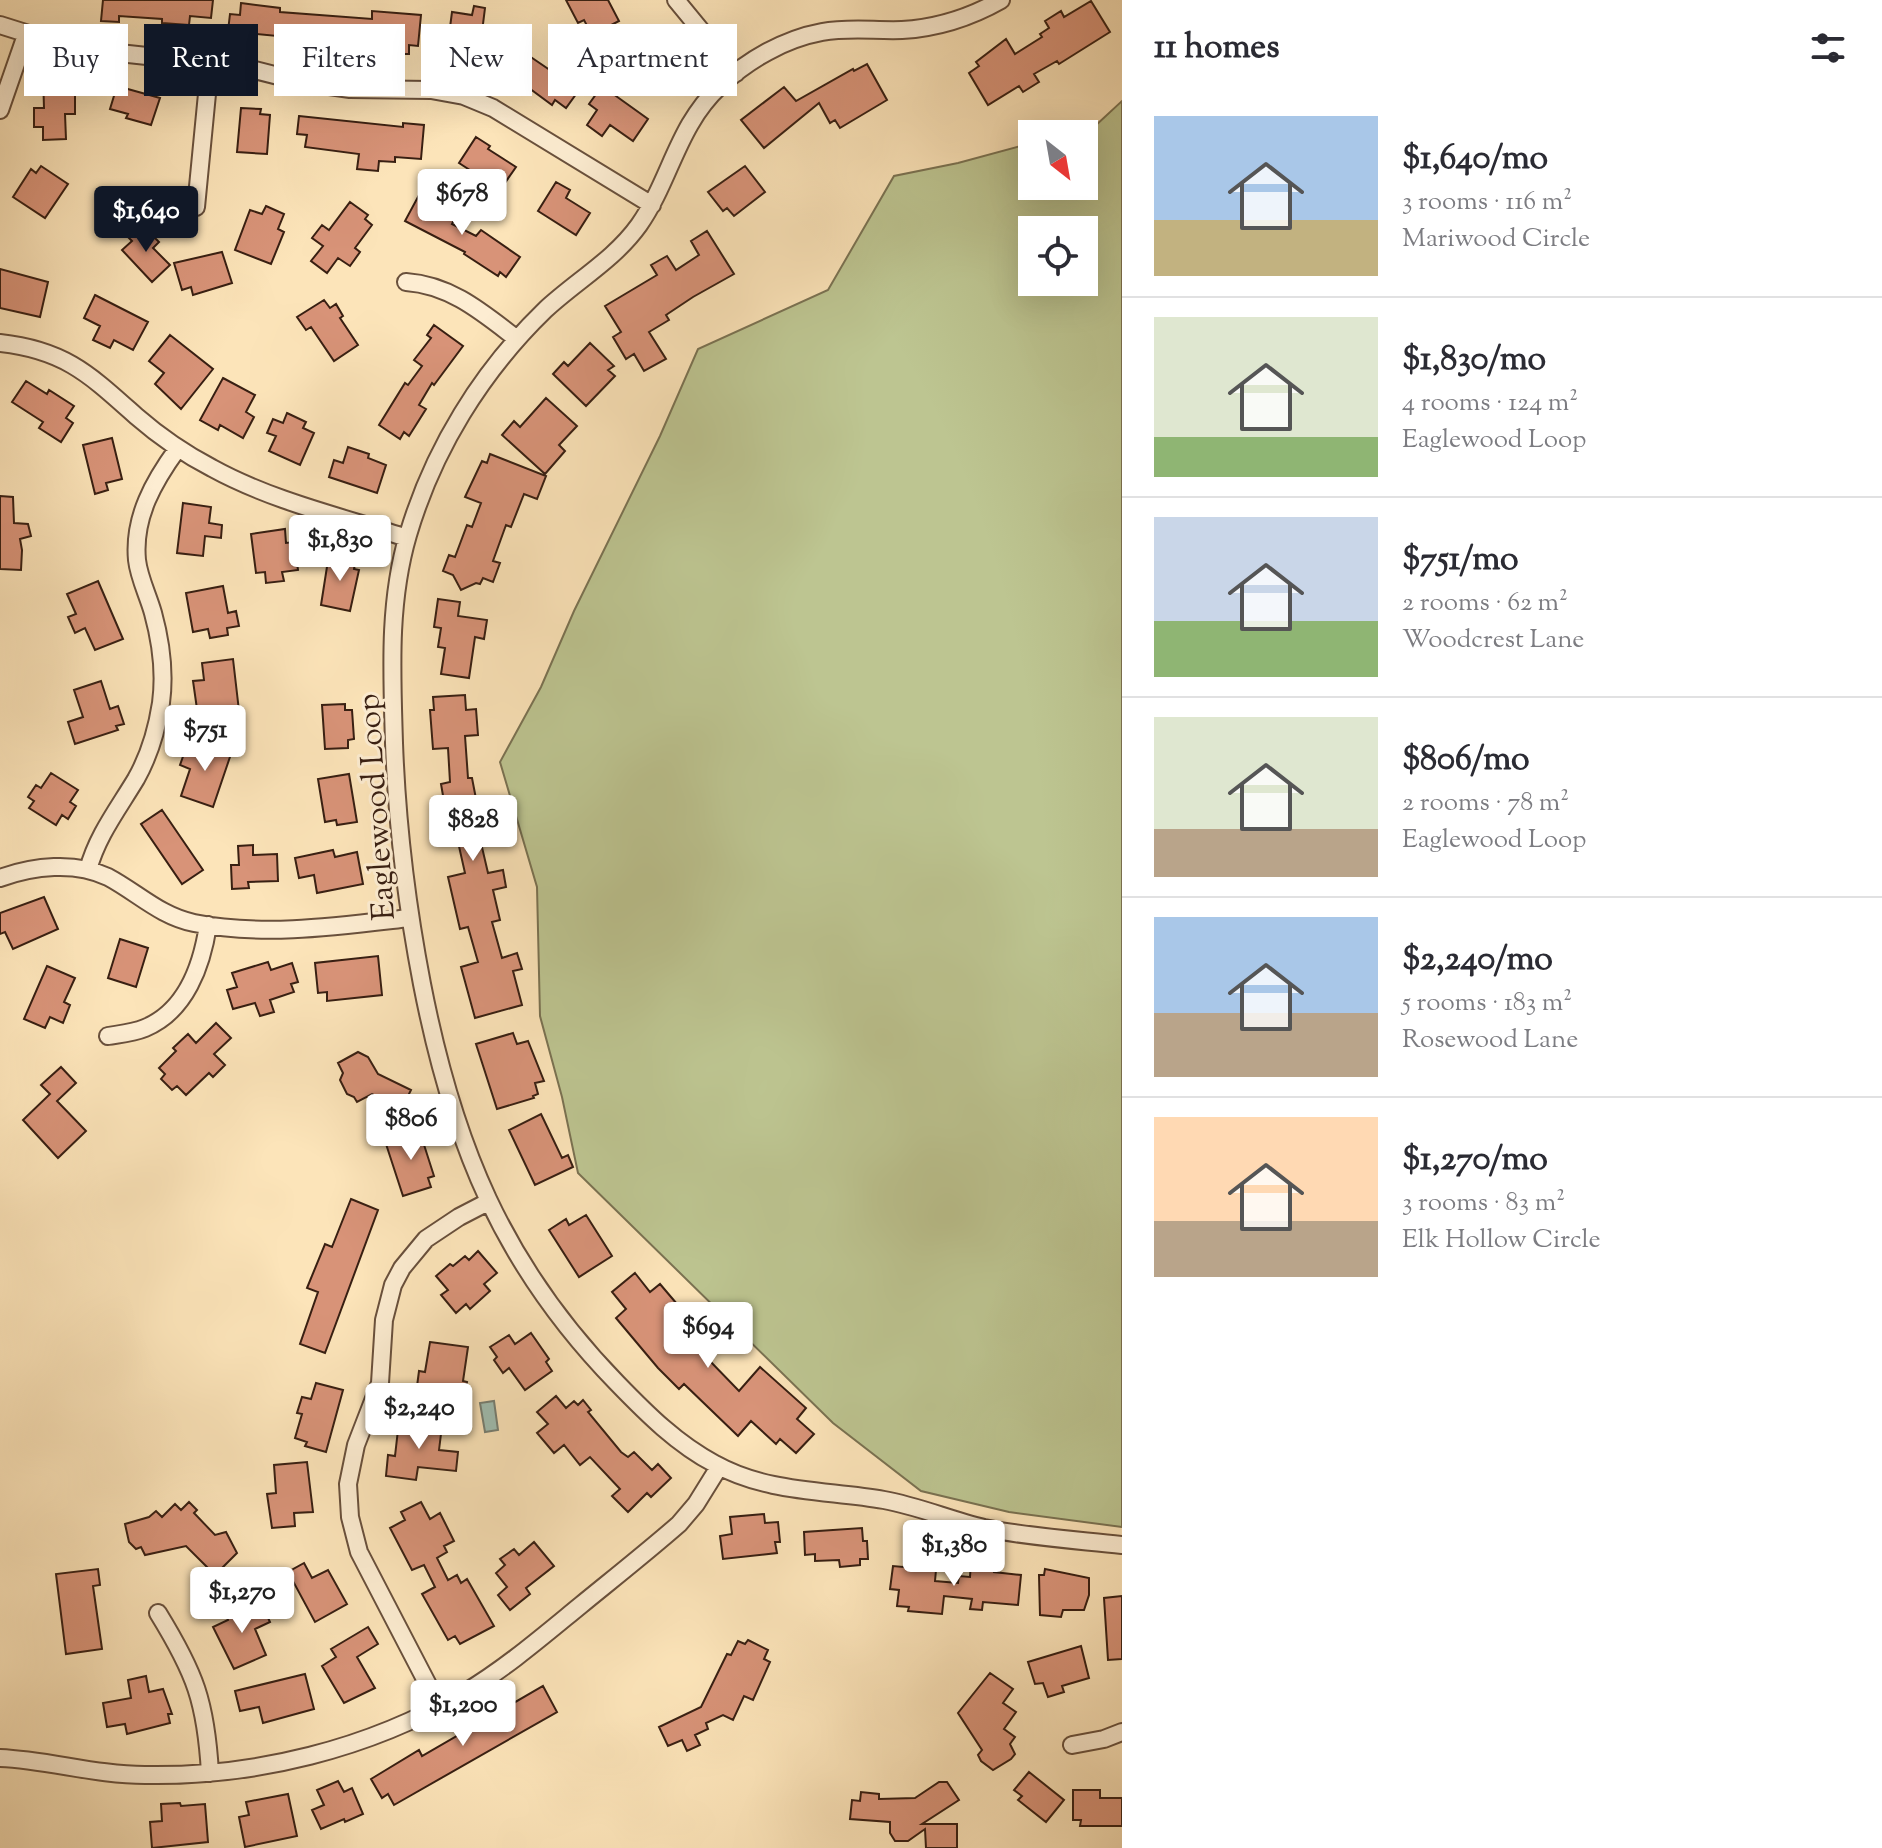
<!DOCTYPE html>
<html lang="en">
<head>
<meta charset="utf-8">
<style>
  :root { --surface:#fff; --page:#f7f7f7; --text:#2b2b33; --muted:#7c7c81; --line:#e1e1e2; --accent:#111827 }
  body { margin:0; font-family:"Sorts Mill Goudy",serif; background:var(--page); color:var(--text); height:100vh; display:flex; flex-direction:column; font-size:30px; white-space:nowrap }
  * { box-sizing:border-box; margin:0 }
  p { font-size:26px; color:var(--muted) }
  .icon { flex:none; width:44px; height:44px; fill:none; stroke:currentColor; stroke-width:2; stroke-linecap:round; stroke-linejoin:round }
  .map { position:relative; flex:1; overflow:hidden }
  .sheet { display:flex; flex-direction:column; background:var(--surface); width:760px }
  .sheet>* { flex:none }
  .banner { position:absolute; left:24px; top:24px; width:760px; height:72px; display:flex; gap:16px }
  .needle { width:52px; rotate:149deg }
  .buttons { position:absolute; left:1018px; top:120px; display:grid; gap:16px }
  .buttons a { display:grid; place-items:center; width:80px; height:80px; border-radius:0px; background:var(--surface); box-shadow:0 8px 32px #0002; font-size:40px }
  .price { position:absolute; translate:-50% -68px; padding:0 18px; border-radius:8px; background:#fff; color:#222; font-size:26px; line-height:52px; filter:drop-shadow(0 2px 4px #0008) }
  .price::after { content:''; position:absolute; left:50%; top:48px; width:24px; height:18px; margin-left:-12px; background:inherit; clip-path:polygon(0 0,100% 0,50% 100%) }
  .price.active { background:var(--accent); color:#fff }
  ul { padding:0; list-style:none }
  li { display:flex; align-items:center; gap:24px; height:200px; padding:0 32px }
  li+li { border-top:2px solid var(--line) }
  li span { display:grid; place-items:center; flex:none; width:224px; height:160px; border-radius:0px; color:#555 }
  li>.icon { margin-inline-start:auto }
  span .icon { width:96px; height:96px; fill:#fffc; stroke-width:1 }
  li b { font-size:34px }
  h2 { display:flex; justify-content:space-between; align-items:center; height:96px; padding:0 32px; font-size:34px }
  .tag { padding:0 28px; border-radius:0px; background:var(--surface); box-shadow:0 8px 32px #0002; font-size:28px; line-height:72px }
  .tag.active { background:var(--accent); color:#fff }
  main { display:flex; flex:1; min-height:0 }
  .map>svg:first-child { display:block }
  .green { fill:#bdc591; stroke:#7a7252; stroke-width:2; fill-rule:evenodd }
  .water { fill:#9fbeb2; stroke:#767e72; stroke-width:2 }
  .building { fill:#d89378; stroke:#381f12; stroke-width:2 }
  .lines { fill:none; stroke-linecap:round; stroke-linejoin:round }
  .street-casing { stroke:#69503c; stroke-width:20 }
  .street { stroke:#fdedd2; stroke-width:16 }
  .labels { text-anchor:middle; stroke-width:6; stroke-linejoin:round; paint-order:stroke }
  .street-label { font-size:32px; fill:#381f12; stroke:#fdedd2 }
</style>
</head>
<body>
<main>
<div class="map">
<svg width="1122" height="1848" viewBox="0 0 1122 1848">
  <rect width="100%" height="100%" fill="#fce4b9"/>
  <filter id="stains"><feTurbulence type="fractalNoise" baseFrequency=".0025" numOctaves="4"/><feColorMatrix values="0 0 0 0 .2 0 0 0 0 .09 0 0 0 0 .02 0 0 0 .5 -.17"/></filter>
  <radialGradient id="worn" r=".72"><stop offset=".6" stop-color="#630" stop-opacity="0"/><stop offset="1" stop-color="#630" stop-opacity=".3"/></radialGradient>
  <path class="green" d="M1122,101v1426l-113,-15 -88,-21 -88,-68 -255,-250 -16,-76 -22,-81 -3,-129 -37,-125 41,-75 33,-76 86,-175 38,-87 130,-59 66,-114 64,-13 74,-20v43h52v-52h-18l29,-8zM1032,230h52v52h-52z"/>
  <path class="water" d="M494,1401l4,29 -13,2 -5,-29z"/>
  <path class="building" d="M103,0h110l-2,18 -21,-2 -1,9 -27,-2v-4l-43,-3v6l-18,-1z
    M566,0h42l11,21 -27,14 -8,-15 -6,3z
    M1091,1l19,31 -51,32 -2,-3 -23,13 5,8 -16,10 -4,-6 -31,19 -19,-32 10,-7 -3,-4 30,-23 9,15 27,-17 -2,-3 9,-6 -4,-7 16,-10 3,6z
    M241,3l39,5v4l92,7v-8l49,4 -3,31 -9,-1v9h-48v-7l-38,-3 -1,6 -16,-1 1,-16 -29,-2 -1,5 -49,-5 2,-17 10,1z
    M474,6l11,2 -3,24 14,2 -3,21 -32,-4 1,-6 -14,-2 4,-31 20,3z
    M649,34l27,21 -23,24 -25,-19z
    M522,51l57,39 -13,18 -11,-8 -3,5 -42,-31v-5z
    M867,64l20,36 -47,28 -5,-8 -5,3 -11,-20 -55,45 -23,-28 43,-33 12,14 57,-32 1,2z
    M43,75h21l1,9h10v30h-10l1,25 -23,1v-13h-9v-19h10z
    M117,86l43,12 -9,27 -25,-7 2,-4 -18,-5z
    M602,86l46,33 -15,22 -23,-16 -8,11 -15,-11 10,-15 -8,-6z
    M241,108l20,1 -1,5 10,1 -3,39 -30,-2z
    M299,116l104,11v-4l21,2 -3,34 -26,-2v5l-16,-1 -1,10 -21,-2 2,-15 -54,-7 2,-12 -10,-1z
    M476,137l14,9 -2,3 28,18 -16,23 -13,-9 -4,7 -11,-7 4,-7 -17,-11z
    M41,166l27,18 -23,34 -32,-21 18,-28 5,4z
    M745,166l20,26 -31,24 -7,-8 -4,3 -15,-19z
    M556,182l14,8 -4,8 24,15 -14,22 -38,-24z
    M419,195l38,19 -5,10 24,12 5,-6 39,27 -14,20 -6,-5 -2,4 -34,-22 1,-2 -60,-31z
    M350,202l18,13 -3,4 7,6 -17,23 5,4 -10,14 -12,-8 -11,15 -16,-12 12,-15 -11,-8 10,-13 7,5z
    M266,206l18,8 -6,15 6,3 -13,32 -36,-14 15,-40 12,4z
    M142,225l17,17 -6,6 17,17 -18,17 -30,-32 10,-9 -4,-4z
    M707,231l27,43 -41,23 -27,18 3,5 -20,12 17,27 -22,12 -10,-17 -8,5 -13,-22 8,-5 -16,-26 52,-31 -6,-10 16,-9 9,14 23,-15 -8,-14z
    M222,252l10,31 -39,12 -2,-8 -9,3 -8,-27z
    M0,269l48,13 -8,35 -40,-9z
    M95,295l53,27 -15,28 -19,-10 -4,8 -17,-8 7,-14 -16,-8z
    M324,300l6,8 6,-4 7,12 -3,2 18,27 -24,16 -23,-34 -5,3 -9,-13z
    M434,325l29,21 -29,39 -2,-2 -13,22 7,4 -17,27 -5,-4 -4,7 -21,-14 26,-42 3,2 14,-19 -8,-6 17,-22 -4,-3z
    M170,335l43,34 -32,40 -26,-25 9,-11 -15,-12z
    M590,343l24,23 -6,4 7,6 -29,30 -33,-32 11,-12 4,4z
    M223,378l32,17 -9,17 8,5 -11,21 -23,-13 -2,5 -18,-10z
    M26,381l21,13 2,-4 25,16 -8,12 7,5 -12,19 -22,-14 4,-6 -31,-20z
    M546,398l31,28 -18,19 6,6 -20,23 -43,-39 12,-14 6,6z
    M287,413l19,9 -3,6 11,5 -14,32 -31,-14 7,-15 -9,-3 6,-14 10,4z
    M112,438l10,41 -16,4 2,7 -13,4 -12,-49z
    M348,447l21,7 -1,4 18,7 -9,28 -48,-16 5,-17 9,3z
    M490,454l56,22 -9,23 -13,-5 -13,33 -5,-2 -13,36 7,2 -7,19 -10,-4 -3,6 -4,-1 -15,7 -8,-15 -10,-4 6,-16 6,2 12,-32 5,2 9,-24 -16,-6 17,-36 5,2z
    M0,496l13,1 1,26 14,1 3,12 -11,3 2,11 -1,20 -21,-1z
    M183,503l28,4 -2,16 13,2 -1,13 -16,-2 -2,20 -26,-3z
    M285,529l1,14 8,-1 4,28 -16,2 2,9 -18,2 -1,-11 -9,1 -5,-39z
    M329,554l27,5 -2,10 5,1 -9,41 -29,-6z
    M98,581l25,58 -28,11 -10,-22 -10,5 -7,-16 8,-3 -9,-20z
    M223,586l5,27 8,-2 3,15 -12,2 1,7 -18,3 -2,-9 -15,3 -7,-39z
    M438,599l22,3 -2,14 29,4 -3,19 -9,-2 -6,41 -28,-4 4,-26 -7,-1 3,-19 -7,-1z
    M233,659l6,52 -8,1v6l-32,5 -6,-42 11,-1 -2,-17z
    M101,681l9,28 8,-3 6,18 -8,2 2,4 -43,14 -7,-22 15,-5 -9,-27z
    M465,695l1,15 10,-1 2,26 -13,1 3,42h4l5,26 11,-2 1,4 9,-2 4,22 -15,2 2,13 -8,2 7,30 15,-3 3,17 -13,3 7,30 -8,2 10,36 15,-5 5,16 -9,2 9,34 -47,13 -14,-51 17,-5 -10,-35 -8,2 -12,-52 17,-4 -9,-40 -19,4 -4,-22 13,-2 -5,-29 9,-2 -2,-34 -15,1 -3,-39h4l-1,-13z
    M345,704v6h7l2,29 -6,1v8l-23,1 -3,-44z
    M205,742l27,9 -19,56 -32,-11 9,-27 -10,-4 6,-17 15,5z
    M51,773l27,17 -8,12 6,4 -8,13 -6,-4 -6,10 -27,-17 5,-7 -6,-4 8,-12 5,3z
    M349,774l8,48 -20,3 -1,-5 -11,2 -7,-43z
    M162,810l41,60 -21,14 -41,-60z
    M253,845v10l24,-1 1,27 -30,1 1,6 -17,1 -1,-24h8l-1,-19z
    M333,850l2,7 22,-5 6,32 -46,9 -3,-18 -15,3 -4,-20z
    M44,897l14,32 -45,20 -8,-17 -5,2v-21z
    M120,939l28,9 -12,39 -28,-9z
    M378,956l4,39 -55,6v-9l-9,1 -3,-30z
    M268,962l3,8 21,-7 6,19 -7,2 3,8 -24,8 4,12 -14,4 -5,-13 -22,6 -6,-19 10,-3 -5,-14z
    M47,966l28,12 -11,24 6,3 -7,18 -13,-6 -5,11 -21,-9z
    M216,1023l15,15 -17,16 11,11 -12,12 -4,-4 -23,22 -9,-9 -5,4 -11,-11 4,-5 -6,-6 17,-17 -3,-3 15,-14 8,9z
    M513,1033l4,11 11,-3 16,40 -9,2 3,11 -5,2 1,2 -37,11 -21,-65z
    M358,1052l10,5 10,17 33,16 -9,18 -30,-14 -15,8 -3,-5 -7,-3 -7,-14 3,-7 -5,-10z
    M61,1067l15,16 -19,18 29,30 -28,27 -35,-38 27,-26 -9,-9z
    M541,1114l21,44 6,-3 5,12 -38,18 -26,-55z
    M418,1126l16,50 -6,2 3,9 -28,9 -17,-52 14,-4 -2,-8z
    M351,1199l27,11 -53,143 -25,-9 18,-52 -11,-4 18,-44 7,3z
    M586,1215l26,41 -33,21 -30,-47 17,-11 3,6z
    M478,1251l19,22 -13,11 6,7 -20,18 -4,-5 -10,9 -15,-18 7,-5 -12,-14 14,-12 3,2 12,-10 4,4z
    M635,1273l15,19 10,-8 17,20 -9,8 12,14 -8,7 18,18 12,-13 12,13 -7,7 32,33 21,-24 46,41 -9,11 17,15 -18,19 -16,-14 -4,5 -25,-23 -13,15 -54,-52 -5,5 -21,-21 -42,-50 10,-9 -14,-17z
    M531,1333l18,26 -3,3 6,9 -27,19 -16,-22 -6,5 -9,-13 3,-3 -7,-10 19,-12 6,9z
    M430,1342l38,5 -5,34 4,1 -3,19 -48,-7 3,-23 6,1z
    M316,1383l27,7 -17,62 -21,-6 2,-4 -12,-4 7,-24 -5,-1 5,-16 9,2z
    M556,1396l10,12 8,-7 4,4 5,-5 8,10 -3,2 33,40 7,5 6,-5 18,18 6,-6 13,14 -20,19 -4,-4 -19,19 -16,-16 8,-7 -30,-32 -10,8 -16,-20 -10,8 -17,-20 11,-9 -11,-12z
    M399,1421l43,5 -3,24 19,2 -2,19 -38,-4 -2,13 -30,-4 2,-21 7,1z
    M307,1462l6,50 -19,1 1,13 -23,2 -5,-34 9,-1 -2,-28z
    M189,1502l8,8 -3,3 21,22 11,-3 11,21 -22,22 -29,-29 -41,9 -4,-8 -5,2 -7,-7 -4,-18 24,-7 7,-6 6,6 13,-13 6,6z
    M421,1502l9,17 10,-6 14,28 -10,5 3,6 -10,6 11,22 9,-5 4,8 6,-4 27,47 -34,18 -5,-8 -7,4 -26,-46 13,-7 -11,-22 -12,5 -22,-42 15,-8 -4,-8z
    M764,1514l1,9 13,-1 2,20h-5l2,11 -54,6 -3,-23 12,-2 -2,-17z
    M862,1528l1,13h4l1,18h-8v6l-20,2 -1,-7 -24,1v-7l-10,1 -1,-23z
    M534,1542l20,24 -28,22 4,6 -20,16 -12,-15 9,-8 -11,-14 9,-8 -5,-6 14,-10 5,6z
    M971,1561l24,2 -1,9 27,3 -3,30 -35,-3 -1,8 -12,-1 2,-10 -28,-3 -2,18 -34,-3 1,-4 -12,-1 2,-16 -9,-1 3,-23 43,4 -1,11 23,2 1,-7 11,1z
    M304,1563l8,15 16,-8 19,34 -32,18 -27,-50z
    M98,1569l2,16 -7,1 9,63 -36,5 -10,-80z
    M1045,1569l44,9v17l-5,15h-21l-2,7 -21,-2 -1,-40h5z
    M1122,1596v63l-14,1 -4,-62z
    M246,1605l3,8 14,-6 7,15 -15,7 11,26 -32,14 -21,-42 15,-7 -2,-7z
    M368,1627l10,17 -21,13 18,31 -31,15 -22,-37 14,-9 -5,-8z
    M748,1640l20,10 -4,9 6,3 -17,38 -9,-4 -11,24 -10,-5 -17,8 2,6 -13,6 5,10 -13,6 -5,-11 -14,6 -9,-19 42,-20 26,-53 4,1 7,-14 7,3z
    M1081,1646l8,32 -27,8 2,6 -16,5 -5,-14 -8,1 -7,-22z
    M990,1673l23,16 -10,14 13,9 -12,17 11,8 -5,7 5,10 -4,5 -18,11 -12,-9 -3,-6 4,-5 -24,-37z
    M305,1674l9,35 -51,14 -4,-16 -19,4 -5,-20z
    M146,1676l3,16 14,-3 9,25h-4l2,9 -43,11 -2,-10 -18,3 -4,-24 28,-5 -3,-18z
    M543,1686l14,26 -163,93 -6,-11 -6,4 -11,-19 48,-29 3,6z
    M1029,1772l35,28 -18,22 -28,-22 4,-4 -8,-6z
    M338,1781l6,11 8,-4 11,26 -18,8 -1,-3 -23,10 -9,-19 12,-5 -7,-15z
    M939,1782h8l12,18 -37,24h35v24h-31l-1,-19 -17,12h-13l-5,-8v-11l-40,-3 2,-19 8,1 1,-9 18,2v5l36,-1z
    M1073,1790h27v8h22v28h-42l1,-6h-8z
    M288,1794l9,42 -52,11 -6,-30 10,-2 -3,-13z
    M180,1803l1,3 24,-2 3,38 -56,6 -2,-26 12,-1 -1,-17z"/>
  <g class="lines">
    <defs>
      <path id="street" d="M676,0l60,73
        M1001,0c-30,17 -63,28 -99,30 -27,1 -53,-3 -80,2 -38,7 -74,28 -102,54 -43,40 -49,93 -81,139 -25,35 -63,56 -94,85 -64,62 -112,140 -137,225 -20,68 -16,138 -14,208 3,84 12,158 28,241 31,159 80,281 195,399 30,31 60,61 98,81 52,29 111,26 169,36 34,6 66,20 100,28 45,9 92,12 138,17
        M0,25l73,23 166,18 63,16 48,7 81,1 33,6 29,12 159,97
        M0,110l26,-75
        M196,207l14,-144
        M406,282c45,3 77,31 111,57
        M0,343c65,7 90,32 136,73 23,20 49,38 76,52 60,33 130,49 195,70
        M88,870c9,-34 30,-61 48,-91 13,-23 21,-50 25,-76 4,-30 0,-61 -8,-90 -5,-18 -14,-35 -16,-53 -4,-43 17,-79 41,-112
        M0,878c33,-12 75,-17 108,-1 30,16 52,39 86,46 70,14 146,3 215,-5
        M108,1036c12,-2 25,-3 37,-8 41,-17 57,-63 63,-103
        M158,1613c37,60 48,89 52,160
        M439,1706l-80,-154 -9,-35 -2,-33 8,-39 24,-62 4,-63 9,-35 9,-17 24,-29 33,-22 29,-15
        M1072,1745l32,-6 18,-7
        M0,1758c48,2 96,17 145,17 110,2 224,-26 319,-82 42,-25 79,-57 117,-88 33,-27 66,-53 98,-81l17,-20 23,-37"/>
    </defs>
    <use href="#street" class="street-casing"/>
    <use href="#street" class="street"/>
  </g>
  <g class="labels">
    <g class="street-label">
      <text transform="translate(375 807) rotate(-94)" y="11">Eaglewood Loop</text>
    </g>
  </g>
  <rect width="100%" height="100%" filter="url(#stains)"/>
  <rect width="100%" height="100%" fill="url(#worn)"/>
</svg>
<div class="buttons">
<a><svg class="needle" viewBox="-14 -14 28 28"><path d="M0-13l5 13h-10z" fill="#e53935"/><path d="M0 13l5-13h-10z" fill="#7c7c81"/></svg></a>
<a><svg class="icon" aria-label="locate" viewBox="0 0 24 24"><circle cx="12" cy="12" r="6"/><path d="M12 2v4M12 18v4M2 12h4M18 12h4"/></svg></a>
</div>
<b class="price" style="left:462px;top:237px">$678</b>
<b class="price active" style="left:146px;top:254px">$1,640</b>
<b class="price" style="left:340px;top:583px">$1,830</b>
<b class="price" style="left:205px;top:773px">$751</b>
<b class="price" style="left:473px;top:863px">$828</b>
<b class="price" style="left:411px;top:1162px">$806</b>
<b class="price" style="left:708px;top:1370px">$694</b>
<b class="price" style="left:419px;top:1451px">$2,240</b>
<b class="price" style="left:954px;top:1588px">$1,380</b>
<b class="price" style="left:242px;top:1635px">$1,270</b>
<b class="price" style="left:463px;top:1748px">$1,200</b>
<div class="banner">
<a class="tag">Buy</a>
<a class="tag active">Rent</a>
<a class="tag">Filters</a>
<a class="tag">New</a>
<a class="tag">Apartment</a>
</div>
</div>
<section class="sheet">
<h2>11 homes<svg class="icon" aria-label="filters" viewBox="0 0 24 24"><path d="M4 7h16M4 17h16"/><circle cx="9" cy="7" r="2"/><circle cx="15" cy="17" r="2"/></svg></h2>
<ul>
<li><span style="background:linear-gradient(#a9c7e8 65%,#c2b280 0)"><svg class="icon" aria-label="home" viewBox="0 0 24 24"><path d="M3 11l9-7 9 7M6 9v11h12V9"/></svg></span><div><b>$1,640/mo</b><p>3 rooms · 116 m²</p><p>Mariwood Circle</p></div></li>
<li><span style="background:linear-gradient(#dfe7d0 75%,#8fb573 0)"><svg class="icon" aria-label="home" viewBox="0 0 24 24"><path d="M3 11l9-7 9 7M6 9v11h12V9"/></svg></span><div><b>$1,830/mo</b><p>4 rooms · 124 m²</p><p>Eaglewood Loop</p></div></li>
<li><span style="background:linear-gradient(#c9d6e8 65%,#8fb573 0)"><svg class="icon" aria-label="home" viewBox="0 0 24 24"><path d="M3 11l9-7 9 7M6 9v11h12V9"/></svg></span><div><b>$751/mo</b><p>2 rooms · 62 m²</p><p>Woodcrest Lane</p></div></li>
<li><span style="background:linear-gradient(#dfe7d0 70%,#b9a48a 0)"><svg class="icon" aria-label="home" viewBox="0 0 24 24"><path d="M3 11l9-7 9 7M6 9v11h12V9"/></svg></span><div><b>$806/mo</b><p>2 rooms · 78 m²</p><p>Eaglewood Loop</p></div></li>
<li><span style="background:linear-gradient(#a9c7e8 60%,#b9a48a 0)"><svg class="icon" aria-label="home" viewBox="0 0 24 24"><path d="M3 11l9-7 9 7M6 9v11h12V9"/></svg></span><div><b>$2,240/mo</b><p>5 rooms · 183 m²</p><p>Rosewood Lane</p></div></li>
<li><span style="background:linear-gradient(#ffd9b3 65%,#b9a48a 0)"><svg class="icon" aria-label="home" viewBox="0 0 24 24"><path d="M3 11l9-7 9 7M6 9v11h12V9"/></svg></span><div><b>$1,270/mo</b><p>3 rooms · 83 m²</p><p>Elk Hollow Circle</p></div></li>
</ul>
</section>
</main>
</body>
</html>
